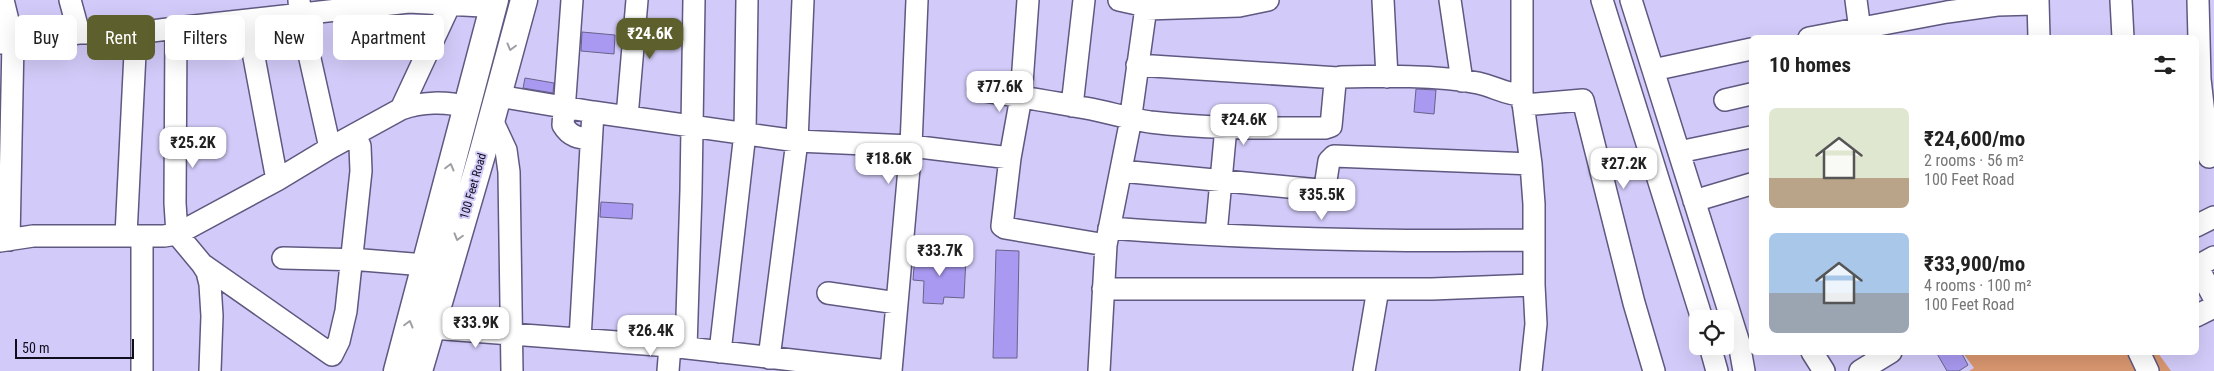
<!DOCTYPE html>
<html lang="en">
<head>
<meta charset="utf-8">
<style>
  :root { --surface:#fff; --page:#f2f2f2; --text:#222; --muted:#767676; --accent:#5d5f2c }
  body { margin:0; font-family:"Roboto Condensed",sans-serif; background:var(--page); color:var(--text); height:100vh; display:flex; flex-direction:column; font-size:19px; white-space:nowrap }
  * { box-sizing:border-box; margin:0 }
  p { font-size:16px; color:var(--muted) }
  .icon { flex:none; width:28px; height:28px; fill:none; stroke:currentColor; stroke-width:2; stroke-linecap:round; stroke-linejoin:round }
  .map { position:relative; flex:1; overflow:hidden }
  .panel { position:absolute; left:1749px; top:35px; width:450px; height:320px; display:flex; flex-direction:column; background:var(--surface); border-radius:8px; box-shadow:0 5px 20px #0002 }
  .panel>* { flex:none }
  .hud { position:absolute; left:15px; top:15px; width:475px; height:45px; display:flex; gap:10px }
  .buttons { position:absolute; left:1689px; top:310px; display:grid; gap:10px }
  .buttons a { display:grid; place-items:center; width:45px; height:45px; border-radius:8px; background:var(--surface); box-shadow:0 5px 20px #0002; font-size:25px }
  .scale { position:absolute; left:15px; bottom:12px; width:119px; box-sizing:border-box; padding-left:5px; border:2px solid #100d1d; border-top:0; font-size:14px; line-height:18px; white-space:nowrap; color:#100d1d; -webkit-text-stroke:4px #d2cbf9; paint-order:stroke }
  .price { position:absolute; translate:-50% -42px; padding:0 11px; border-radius:10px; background:#fff; color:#222; font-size:16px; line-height:32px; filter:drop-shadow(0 1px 2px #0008) }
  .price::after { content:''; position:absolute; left:50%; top:30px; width:15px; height:11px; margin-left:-8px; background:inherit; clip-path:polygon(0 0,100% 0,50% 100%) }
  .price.active { background:var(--accent); color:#fff }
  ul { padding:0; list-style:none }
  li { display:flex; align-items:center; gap:15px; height:125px; padding:0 20px }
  li span { display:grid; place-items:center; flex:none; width:140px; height:100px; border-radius:8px; color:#555 }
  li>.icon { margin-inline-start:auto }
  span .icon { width:60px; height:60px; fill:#fffc; stroke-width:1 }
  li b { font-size:21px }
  h2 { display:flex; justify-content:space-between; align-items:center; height:60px; padding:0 20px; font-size:21px }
  .pill { padding:0 18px; border-radius:8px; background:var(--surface); box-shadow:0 5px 20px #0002; font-size:18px; line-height:45px }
  .pill.active { background:var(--accent); color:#fff }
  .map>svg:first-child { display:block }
  .green { fill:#d9976f }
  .building { fill:#a999f0; stroke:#68628a }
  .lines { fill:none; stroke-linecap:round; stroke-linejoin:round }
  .minor-casing { stroke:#5f5880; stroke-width:24 }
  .major-casing { stroke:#5f5880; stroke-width:29 }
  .minor { stroke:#fff; stroke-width:21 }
  .major { stroke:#fff; stroke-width:26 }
  .oneway { stroke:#9f9ea5 }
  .labels { text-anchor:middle; stroke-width:4; stroke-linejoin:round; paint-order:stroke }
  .street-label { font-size:12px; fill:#100d1d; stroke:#d2cbf9 }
</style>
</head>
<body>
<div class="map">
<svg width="2214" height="371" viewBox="0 0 2214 371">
  <rect width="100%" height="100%" fill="#d2cbf9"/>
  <path class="green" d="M1963,353h195l13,18h-202l5,-3z"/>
  <path class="building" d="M582,32l33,3 -1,19 -33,-3z
    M525,78l29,5 -1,10 -30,-5z
    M1416,89l20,1 -2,24 -20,-2z
    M601,202l32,2 -1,15 -32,-2z
    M996,250l23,1 -2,107h-24z
    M915,254l51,3 -2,41 -20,-1 -1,7 -20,-1 1,-22 -11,-1z
    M1936,352h25l7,13 -9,6h-12z"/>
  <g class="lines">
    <defs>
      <path id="minor" d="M3,0l10,41 -4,199
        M70,0l9,33
        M299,0l1,14 30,134
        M572,0l-9,125c7,12 16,13 28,14
        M1028,0l-7,97 -11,61 -8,68 3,2 101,17
        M1119,0l27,6
        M1383,0l4,77
        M1450,0l12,81
        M1522,0v95l9,69 3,40v81l2,39 -5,47
        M1602,0l100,319
        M1631,0l108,343 5,28
        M1856,0l5,38
        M2038,0l1,38
        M2121,0l2,38
        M2198,0l2,79 9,78
        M1146,9l93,-3 29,-6
        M247,20l30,160
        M176,28l233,-26 73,4 10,3
        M136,33l40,-5 -1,175 2,31 25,30 5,8 3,12 2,32 -2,55
        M1809,38l138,-26 50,-7 41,-1
        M0,43l79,-10h57l-10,202
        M1137,65l201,13
        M1653,70l98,-21
        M978,90c38,6 76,12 113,19 20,4 39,10 59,13 58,7 117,6 175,6l6,-2 4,-43 6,-6c43,-1 95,-2 137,6 15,3 29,12 44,12
        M498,96l95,16 -13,227
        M1725,100l26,-6
        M1523,105l60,-5 51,203 20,68
        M1072,106l12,-106
        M401,109l49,-105
        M593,112l204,29 114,5 99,12
        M627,117l10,-117
        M492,120l14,30 3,22 3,199
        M1679,152l72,-15
        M1121,171l198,19 6,-3 4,-26 5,-5 197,8
        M1694,201l57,-17
        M2196,226l18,-9
        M1109,228c141,11 283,14 425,12
        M1216,234l10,-107
        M0,241l33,-5h131l13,-2 100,-54 53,-32 71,-39c20,-7 45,-8 65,-2
        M283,258l80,2 62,5
        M202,264l130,91 7,-14 7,-30 15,-140 -1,-25 -5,-11
        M2196,264l18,34
        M2196,267l18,-10
        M1103,289h329l102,-4
        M828,293l69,10
        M2196,316l18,-9
        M432,328l238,18 218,25
        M1710,346l7,25
        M686,348l5,-157 3,-191
        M720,352l25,-219 2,-133
        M1812,352l12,19
        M2139,352l9,19
        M769,358l28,-217 6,-141
        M142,371v-135
        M668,371l2,-25
        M891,371l20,-225 6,-146
        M1099,371l7,-126 23,-116 18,-129
        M1364,371l14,-82
        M1860,371l31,-19"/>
      <path id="major" d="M397,371l98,-371
        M419,371l64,-220 41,-151"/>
    </defs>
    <use href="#minor" class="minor-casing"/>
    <use href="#major" class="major-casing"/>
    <use href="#minor" class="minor"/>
    <use href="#major" class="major"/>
  </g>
  <defs><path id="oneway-chevron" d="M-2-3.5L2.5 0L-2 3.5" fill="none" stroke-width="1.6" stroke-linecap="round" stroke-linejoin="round" transform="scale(1.25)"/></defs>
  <g class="oneway">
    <use href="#oneway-chevron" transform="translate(511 47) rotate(105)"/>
    <use href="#oneway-chevron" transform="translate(450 167) rotate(-75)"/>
    <use href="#oneway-chevron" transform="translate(458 237) rotate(106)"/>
    <use href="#oneway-chevron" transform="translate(409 324) rotate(-75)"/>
  </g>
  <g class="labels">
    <g class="street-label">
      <text transform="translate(473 186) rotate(-74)" y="4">100 Feet Road</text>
    </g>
  </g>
</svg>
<div class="buttons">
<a><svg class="icon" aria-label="locate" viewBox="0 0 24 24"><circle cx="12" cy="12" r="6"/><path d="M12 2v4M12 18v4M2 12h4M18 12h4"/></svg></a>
</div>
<div class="scale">50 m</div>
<b class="price active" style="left:650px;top:60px">₹24.6K</b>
<b class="price" style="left:1000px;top:113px">₹77.6K</b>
<b class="price" style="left:1244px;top:146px">₹24.6K</b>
<b class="price" style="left:193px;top:169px">₹25.2K</b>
<b class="price" style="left:889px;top:185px">₹18.6K</b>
<b class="price" style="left:1624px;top:190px">₹27.2K</b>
<b class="price" style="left:1322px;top:221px">₹35.5K</b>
<b class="price" style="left:940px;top:277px">₹33.7K</b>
<b class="price" style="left:476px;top:349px">₹33.9K</b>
<b class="price" style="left:651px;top:357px">₹26.4K</b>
<div class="hud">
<a class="pill">Buy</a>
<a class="pill active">Rent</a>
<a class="pill">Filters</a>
<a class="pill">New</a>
<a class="pill">Apartment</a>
</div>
<section class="panel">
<h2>10 homes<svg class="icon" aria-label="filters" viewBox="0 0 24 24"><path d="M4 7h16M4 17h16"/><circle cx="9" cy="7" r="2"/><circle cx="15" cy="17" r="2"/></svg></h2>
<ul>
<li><span style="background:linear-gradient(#dfe7d0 70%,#b9a48a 0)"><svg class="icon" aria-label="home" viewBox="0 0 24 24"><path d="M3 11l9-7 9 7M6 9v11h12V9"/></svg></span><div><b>₹24,600/mo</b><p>2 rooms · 56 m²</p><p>100 Feet Road</p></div></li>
<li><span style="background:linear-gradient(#a9c7e8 60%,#9aa5b1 0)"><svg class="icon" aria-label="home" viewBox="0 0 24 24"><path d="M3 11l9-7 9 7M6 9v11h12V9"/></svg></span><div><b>₹33,900/mo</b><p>4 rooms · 100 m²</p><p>100 Feet Road</p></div></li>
</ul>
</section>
</div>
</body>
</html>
